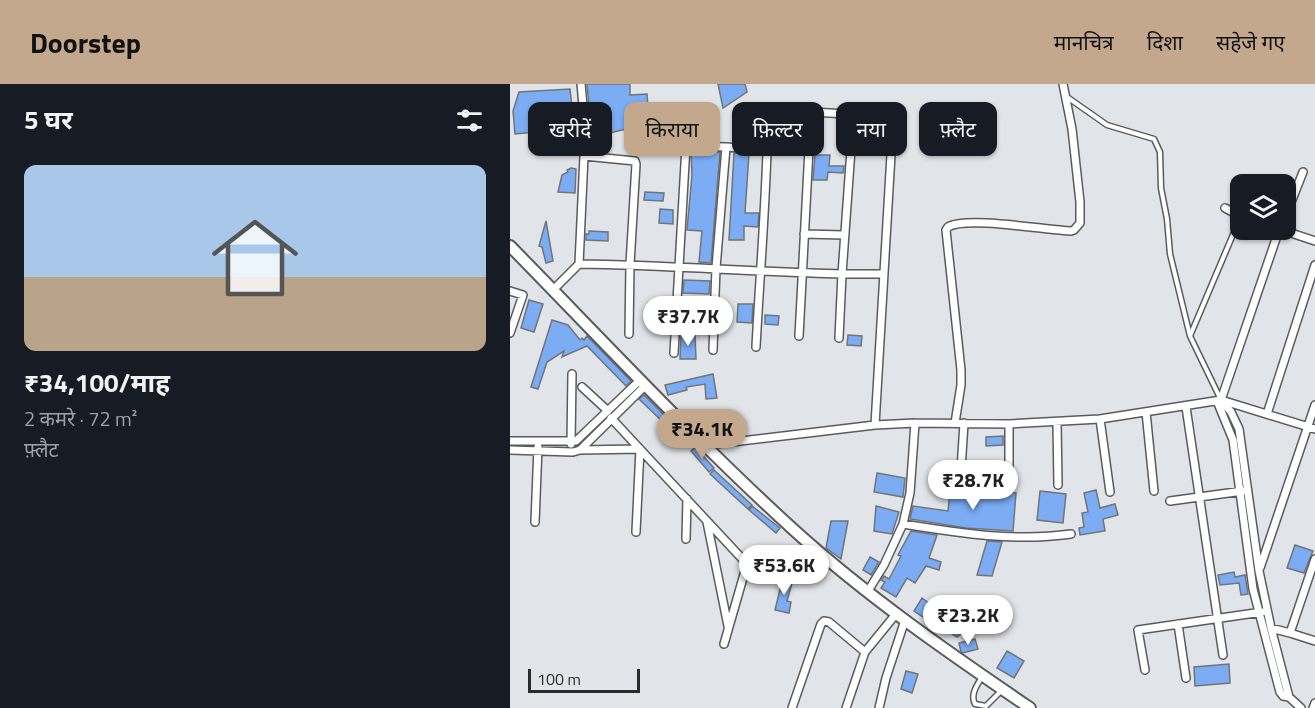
<!DOCTYPE html>
<html lang="hi">
<head>
<meta charset="utf-8">
<style>
  :root { --surface:#171b24; --page:#20242c; --text:#f1f3f6; --muted:#9ea1a6; --line:#363941; --accent:#c3a88e }
  body { margin:0; font-family:"Titillium Web","Noto Sans Devanagari",sans-serif; background:var(--page); color:var(--text); height:100vh; display:flex; flex-direction:column; font-size:22px; white-space:nowrap }
  * { box-sizing:border-box; margin:0 }
  p { font-size:20px; color:var(--muted) }
  .icon { flex:none; width:33px; height:33px; fill:none; stroke:currentColor; stroke-width:2; stroke-linecap:round; stroke-linejoin:round }
  .map { position:relative; flex:1; overflow:hidden }
  .drawer { display:flex; flex-direction:column; background:var(--surface); width:510px }
  .drawer>* { flex:none }
  .top-card { position:absolute; left:18px; top:18px; width:570px; height:54px; display:flex; gap:12px }
  .buttons { position:absolute; left:720px; top:90px; display:grid; gap:12px }
  .buttons a { display:grid; place-items:center; width:66px; height:66px; border-radius:12px; background:var(--surface); box-shadow:0 2px 4px #0004; font-size:30px }
  .scale { position:absolute; left:18px; bottom:15px; width:112px; box-sizing:border-box; padding-left:6px; border:3px solid #2a2b2c; border-top:0; font-size:16px; line-height:21px; white-space:nowrap; color:#2a2b2c; -webkit-text-stroke:4px #e1e4e8; paint-order:stroke }
  .price { position:absolute; translate:-50% -51px; padding:0 14px; border-radius:21px; background:#fff; color:#222; font-size:20px; line-height:39px; filter:drop-shadow(0 2px 3px #0008) }
  .price::after { content:''; position:absolute; left:50%; top:36px; width:18px; height:14px; margin-left:-9px; background:inherit; clip-path:polygon(0 0,100% 0,50% 100%) }
  .price.active { background:var(--accent); color:#111 }
  ul { padding:0; list-style:none }
  li { display:grid; align-content:center; gap:12px; height:318px; padding:0 24px }
  li+li { border-top:2px solid var(--line) }
  li span { display:grid; place-items:center; height:186px; border-radius:12px; color:#555 }
  li>.icon { margin-inline-start:auto }
  span .icon { width:108px; height:108px; fill:#fffc; stroke-width:1 }
  li b { font-size:26px }
  h2 { display:flex; justify-content:space-between; align-items:center; height:72px; padding:0 24px; font-size:26px }
  .chip { padding:0 21px; border-radius:12px; background:var(--surface); box-shadow:0 2px 4px #0004; font-size:21px; line-height:54px }
  .chip.active { background:var(--accent); color:#111 }
  header { display:flex; align-items:center; gap:36px; box-sizing:border-box; height:84px; padding:0 30px; background:var(--accent); color:#111 }
  header strong { font-size:28px }
  nav { display:flex; gap:33px; margin-inline-start:auto; font-size:21px }
  main { display:flex; flex:1; min-height:0 }
  .map>svg:first-child { display:block }
  .building { fill:#7bacf4; stroke:#727477; stroke-width:1.5 }
  .lines { fill:none; stroke-linecap:round; stroke-linejoin:round }
  .lane-casing { stroke:#595b5f; stroke-width:7 }
  .street-casing { stroke:#595b5f; stroke-width:10 }
  .secondary-casing { stroke:#595b5f; stroke-width:14 }
  .lane { stroke:#fff; stroke-width:4 }
  .street { stroke:#fff; stroke-width:7 }
  .secondary { stroke:#fff; stroke-width:10 }
</style>
</head>
<body>
<header>
<strong>Doorstep</strong>
<nav><a>मानचित्र</a><a>दिशा</a><a>सहेजे गए</a></nav>
</header>
<main>
<section class="drawer">
<h2>5 घर<svg class="icon" aria-label="filters" viewBox="0 0 24 24"><path d="M4 7h16M4 17h16"/><circle cx="9" cy="7" r="2"/><circle cx="15" cy="17" r="2"/></svg></h2>
<ul>
<li><span style="background:linear-gradient(#a9c7e8 60%,#b9a48a 0)"><svg class="icon" aria-label="home" viewBox="0 0 24 24"><path d="M3 11l9-7 9 7M6 9v11h12V9"/></svg></span><div><b>₹34,100/माह</b><p>2 कमरे · 72 m²</p><p>फ़्लैट</p></div></li>
</ul>
</section>
<div class="map">
<svg width="805" height="624" viewBox="0 0 805 624">
  <rect width="100%" height="100%" fill="#e1e4e8"/>
  <path class="building" d="M77,0h43v11l17,-1 3,40h5l-1,20h-17l1,-28 -48,12v-11l-75,7 -2,-23 6,-19 51,-3 2,18h5l2,13 6,2 5,-6z
    M208,0h27l2,8 -24,16z
    M278,54l15,1 -1,8h-14z
    M181,68h29l-9,111 -12,-1 3,-31 -15,-1 5,-55z
    M224,69l15,1 -4,59h14l-1,14 -14,-1v14h-15z
    M305,71h15l-1,11h15l-1,7 -15,-1 -1,8h-14z
    M61,84l5,1 -1,24 -17,-1 4,-17 6,-3 -1,-2z
    M750,92l22,8h-25z
    M135,108l19,1 -1,8 -19,-1z
    M150,125l13,1v14l-14,-1z
    M36,137l7,40 -7,2 -4,-16 -3,-1z
    M79,147l19,1v9l-22,-1v-6h3z
    M174,196l26,1 -1,13 -26,-1z
    M19,216l14,4 -9,28 -13,-4z
    M228,220h15l-1,19 -15,-1z
    M255,231l14,1 -1,9 -13,-1z
    M42,236l16,5 12,15 2,-2 2,2 3,-4 44,45 -5,5 -39,-40 -25,11 2,-6 -17,11 -9,27 -7,-2z
    M171,251h14l1,24h-16z
    M338,251l14,1 -1,10 -14,-1z
    M203,290l4,24 -11,1 -1,-15 -19,3 1,3 -19,5 -3,-10z
    M134,311l31,31 -7,8 -6,-5 4,-4 -27,-26z
    M493,352v9l-17,1v-9z
    M185,363l19,21 -5,4 -18,-21z
    M204,386l38,35 -4,4 -38,-35z
    M367,389l28,5 -2,19 -29,-5z
    M586,406l4,18 15,-4 3,11 -15,4 2,12 -25,4 -1,-7 5,-1 -2,-14 6,-1 -4,-19z
    M482,407l24,2 -3,38 -47,-3 -56,-9 3,-13 35,5 2,-19 41,2z
    M530,407l26,3 -3,29 -26,-3z
    M242,422l28,22 -4,5 -27,-23z
    M366,422l23,6 -7,22 -18,-3z
    M321,437h17l-7,38 -15,-11z
    M401,447l26,4 -8,23 12,4 -2,8 -13,-4 -11,17 -8,-5 -11,19 -15,-9 4,-6 -4,-2 3,-4 5,3 12,-23 -3,-1z
    M477,457l15,1 -10,34 -15,-1z
    M785,461l18,6 -9,22 -17,-5z
    M360,473l9,5 -8,13 -8,-5z
    M724,488l1,5 10,-2 3,19 -7,1 -2,-12 -19,2 -2,-10z
    M273,493l10,2 -6,22 4,1 -2,11 -14,-3z
    M412,514l19,14 27,16 -11,9 -24,-15 -1,1 -18,-12z
    M465,555l3,10 -15,4 -2,-1 -2,-9z
    M497,567l17,10 -10,17 -17,-10z
    M719,580l1,19 -35,3 -1,-19z
    M396,587l12,3 -6,19 -11,-4z"/>
  <g class="lines">
    <defs>
      <path id="lane" d="M557,13l40,28 47,14 6,13 1,36 6,31 3,35 20,82
        M711,316l-31,-64 50,-118
        M472,593c-5,8 -12,18 -7,27l11,2 16,-16"/>
      <path id="street" d="M71,0l3,33
        M342,33c13,-4 30,-4 41,4l-18,304
        M149,61l67,2
        M715,124l15,8
        M776,131l17,-43
        M769,146l-58,170 10,12 8,17 20,142 12,57 18,69
        M772,146l33,11
        M294,150l40,1
        M69,180c88,1 175,8 263,10l11,-152 -1,-5 -5,-3 -70,-4 -6,1 -3,4c-1,78 -8,155 -12,232
        M43,206l26,-26 5,-108 51,5 1,3 -6,100 -1,70
        M0,207l13,4 -13,38
        M289,252l12,-224
        M329,254l3,-64h42
        M203,266l3,-82 10,-121 41,3
        M164,269l12,-207
        M72,303l26,24
        M707,317l16,39 20,149 27,103 3,4 6,1 12,11
        M676,323l37,248
        M636,328l8,79
        M757,330l48,-149
        M101,334l136,146 -23,80
        M547,338l1,63
        M405,339l-5,70 -7,31c56,9 111,18 168,10
        M445,339l6,-38v-15l-15,-140 2,-3c18,-11 98,3 123,4l3,-1 6,-7v-21l-8,-73 -9,-45
        M0,357h66l64,-61
        M61,360l1,-70
        M197,361l168,-20 40,-2 94,1 91,-5
        M0,366l63,2 7,-2 66,-65
        M70,366l60,-1 -4,83
        M450,401l4,-62
        M499,401v-61
        M600,408l-10,-73 121,-19 94,29
        M660,417l73,-10
        M25,438l3,-75
        M197,438l21,104
        M176,455l1,-40
        M750,484l55,-163
        M358,507l16,-26 19,-41
        M668,540l8,54
        M761,544l19,5 25,-74
        M780,549l25,8
        M635,586l-7,-40 124,-18
        M282,624l29,-84 3,-3 5,1 36,30
        M336,624l19,-56 31,-38
        M369,624l7,-30 19,-58
        M803,624l2,-5"/>
      <path id="secondary" d="M0,162c94,96 186,195 285,285 73,66 154,122 235,177"/>
    </defs>
    <use href="#lane" class="lane-casing"/>
    <use href="#street" class="street-casing"/>
    <use href="#secondary" class="secondary-casing"/>
    <use href="#lane" class="lane"/>
    <use href="#street" class="street"/>
    <use href="#secondary" class="secondary"/>
  </g>
</svg>
<div class="buttons">
<a><svg class="icon" aria-label="layers" viewBox="0 0 24 24"><path d="M12 4l9 5-9 5-9-5zM3 14l9 5 9-5"/></svg></a>
</div>
<div class="scale">100 m</div>
<b class="price" style="left:178px;top:263px">₹37.7K</b>
<b class="price active" style="left:192px;top:376px">₹34.1K</b>
<b class="price" style="left:463px;top:427px">₹28.7K</b>
<b class="price" style="left:274px;top:512px">₹53.6K</b>
<b class="price" style="left:458px;top:562px">₹23.2K</b>
<div class="top-card">
<a class="chip">खरीदें</a>
<a class="chip active">किराया</a>
<a class="chip">फ़िल्टर</a>
<a class="chip">नया</a>
<a class="chip">फ़्लैट</a>
</div>
</div>
</main>
</body>
</html>
